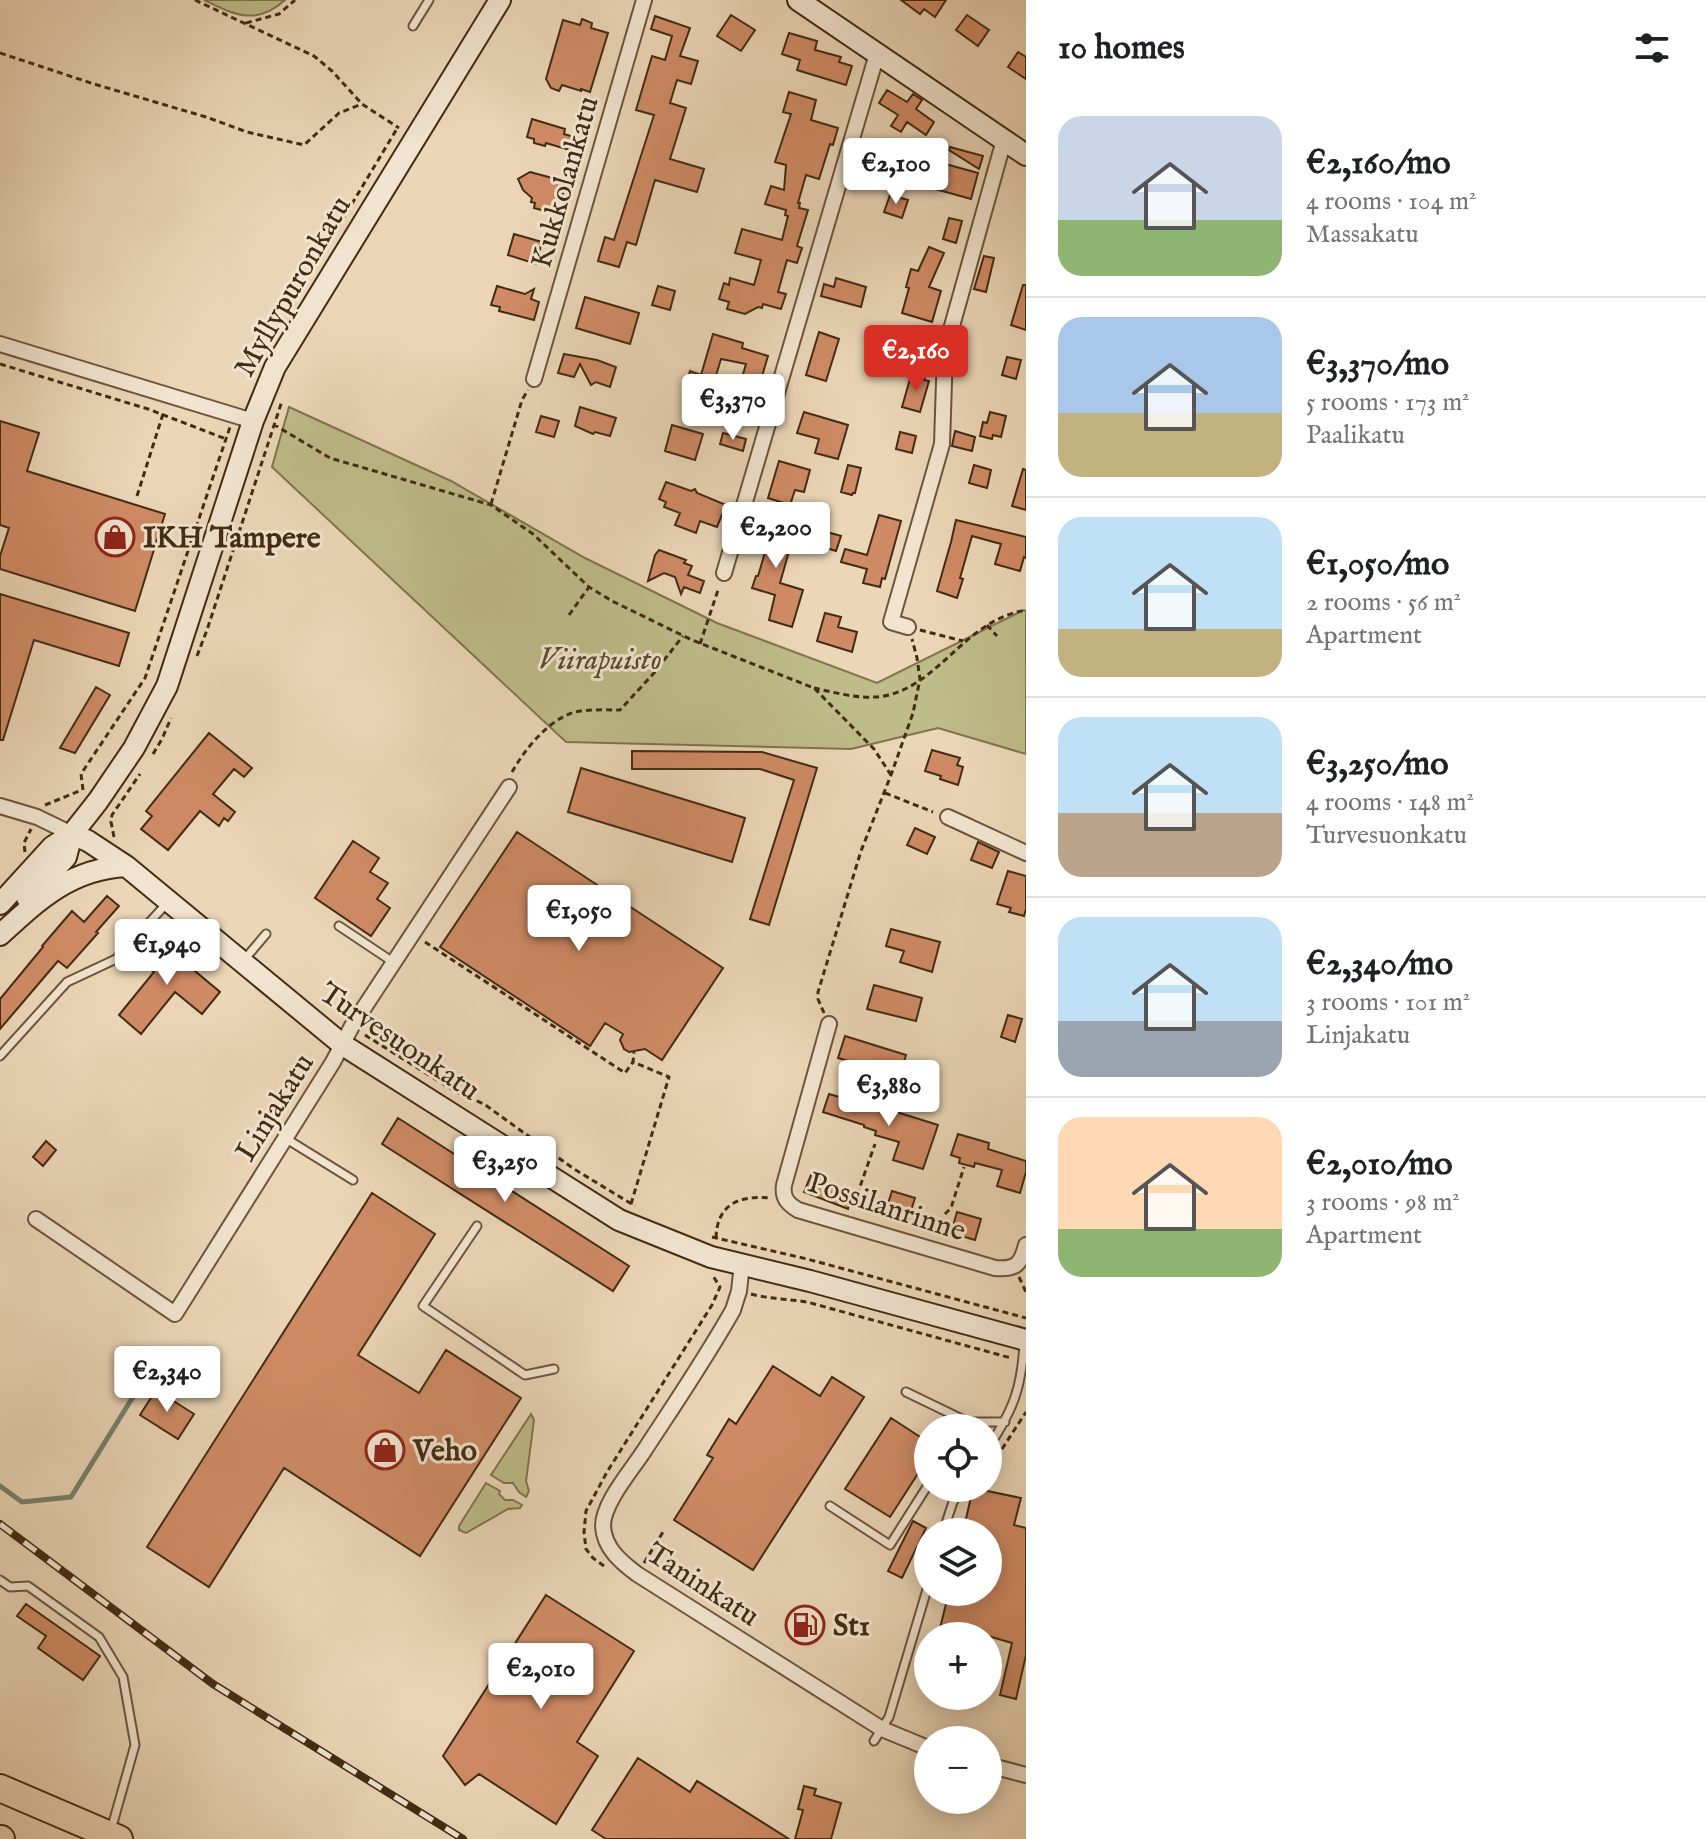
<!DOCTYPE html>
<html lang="en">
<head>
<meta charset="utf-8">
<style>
  :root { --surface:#fff; --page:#f2f2f2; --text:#202124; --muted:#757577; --line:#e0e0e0; --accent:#d93025 }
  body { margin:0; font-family:"IM FELL English",serif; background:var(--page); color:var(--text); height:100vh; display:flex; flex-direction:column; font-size:30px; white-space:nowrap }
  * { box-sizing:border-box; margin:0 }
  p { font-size:26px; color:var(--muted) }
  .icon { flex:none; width:44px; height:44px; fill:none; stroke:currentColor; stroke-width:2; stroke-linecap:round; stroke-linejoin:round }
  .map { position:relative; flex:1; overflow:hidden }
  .sheet { display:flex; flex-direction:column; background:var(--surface); width:680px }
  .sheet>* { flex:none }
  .fabs { position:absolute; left:914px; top:1414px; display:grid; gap:16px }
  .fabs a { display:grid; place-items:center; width:88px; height:88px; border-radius:50%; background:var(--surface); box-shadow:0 4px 20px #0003; font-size:40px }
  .price { position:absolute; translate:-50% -68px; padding:0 18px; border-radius:8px; background:#fff; color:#222; font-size:26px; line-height:52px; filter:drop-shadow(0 2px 4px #0008) }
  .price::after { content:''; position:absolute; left:50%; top:48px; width:24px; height:18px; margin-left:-12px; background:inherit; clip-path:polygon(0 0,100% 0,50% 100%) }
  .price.on { background:var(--accent); color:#fff }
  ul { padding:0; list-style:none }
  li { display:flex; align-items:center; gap:24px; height:200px; padding:0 32px }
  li+li { border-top:2px solid var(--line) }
  li span { display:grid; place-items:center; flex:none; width:224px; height:160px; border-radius:24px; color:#555 }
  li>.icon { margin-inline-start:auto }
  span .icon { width:96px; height:96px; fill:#fffc; stroke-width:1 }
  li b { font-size:34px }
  h2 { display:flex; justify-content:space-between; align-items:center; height:96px; padding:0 32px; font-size:34px }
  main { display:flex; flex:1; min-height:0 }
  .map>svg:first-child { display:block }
  .green { fill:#bebc89; stroke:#80744e; stroke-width:2 }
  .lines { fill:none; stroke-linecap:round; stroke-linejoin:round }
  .stream { stroke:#76816e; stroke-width:5 }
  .building { fill:#cf8b65; stroke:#422c13; stroke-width:2 }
  .lane-casing { stroke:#6c563c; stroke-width:11 }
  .street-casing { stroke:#6c563c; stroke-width:18 }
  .secondary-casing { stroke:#422c13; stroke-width:24 }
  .highway-casing { stroke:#422c13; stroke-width:30 }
  .path { stroke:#422c13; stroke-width:3; stroke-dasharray:6 4; stroke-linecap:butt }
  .lane { stroke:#f2e4d0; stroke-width:7 }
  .street { stroke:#f2e4d0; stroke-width:14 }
  .secondary { stroke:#f2e4d0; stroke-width:20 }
  .highway { stroke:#ebd6b7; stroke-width:26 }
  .rail-casing { stroke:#422c13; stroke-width:8 }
  .rail { stroke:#f2e4d0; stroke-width:5; stroke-dasharray:15; stroke-linecap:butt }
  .labels { text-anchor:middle; stroke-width:6; stroke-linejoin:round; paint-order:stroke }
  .street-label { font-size:30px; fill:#422c13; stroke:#f2e4d0 }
  .poi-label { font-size:30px; font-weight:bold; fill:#422c13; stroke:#f2e4d0; text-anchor:start }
  .park-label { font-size:30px; font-style:italic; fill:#5b492b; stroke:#f2e4d0 }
</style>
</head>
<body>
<main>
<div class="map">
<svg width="1026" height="1839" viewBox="0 0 1026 1839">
  <rect width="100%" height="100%" fill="#ebd6b7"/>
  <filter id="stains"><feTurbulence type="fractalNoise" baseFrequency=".0025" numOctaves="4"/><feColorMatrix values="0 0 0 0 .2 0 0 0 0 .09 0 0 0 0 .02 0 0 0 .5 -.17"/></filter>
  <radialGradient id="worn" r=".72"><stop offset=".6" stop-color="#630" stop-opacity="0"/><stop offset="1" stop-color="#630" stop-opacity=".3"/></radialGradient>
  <path class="green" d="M204,0h81c-29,26 -50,15 -81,0z
    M289,407l162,74 134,77 132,65 160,60 147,-73 2,1v143l-88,-26 -87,21 -285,-7 -294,-275z
    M531,1414l3,6 -8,61 3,10 -3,6 -7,-5 -6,-9h-9l-13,-8z
    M486,1483l14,8 -1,3 6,6h8l9,5 -2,3 -12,1 -42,24 -7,-3v-4z"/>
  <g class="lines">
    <path class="stream" d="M0,1486l22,16 49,-5 73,-118"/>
  </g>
  <path class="building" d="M901,0h45l-11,17 -11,-8 -4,5z
    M731,15l24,15 -14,21 -24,-15z
    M967,15l22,15 -11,16 -22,-16z
    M655,16l35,12 -10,28 18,5 -7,23 -14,-4 -7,23 16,5 -16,51 34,10 -7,23 -42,-12 -19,65 -9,-3 -8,25 -21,-6 7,-24 9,3 40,-125 -18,-5 16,-54 13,4 7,-24 -21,-7z
    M582,19l10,4 -1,5 17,5 -18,59 -9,-3v2l-19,-6 -3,6 -8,-3 -5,-9 17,-59 17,5z
    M789,33l28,8 -2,9 26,7 -2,5 13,4 -6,19 -49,-15 3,-10 -18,-6z
    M1018,52l8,5v22l-18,-12z
    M887,90l20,12 6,-8 9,6 -6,9 18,13 -8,13 -19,-13 -6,10 -10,-6 7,-11 -19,-12z
    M789,92l27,8 -5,20 27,8 -5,17 -3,-1 -11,35 -13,-4 -8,28h2l-1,5 9,2 -11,36 5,2 -5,15 -10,-3 -9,32 8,2 -5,15 -18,-5 -1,4 -4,-1 -13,7 -18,-5 2,-7 -10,-3 5,-16 5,2 1,-7 24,7 7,-25 -26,-7 7,-24 40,11 6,-24 -3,-1 1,-5 -21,-6 6,-18 13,4 2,-25 -11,-3 16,-48 -8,-2z
    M532,119l33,10 -1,5 13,4 -4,13 -27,-8 -1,3 -11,-3v-4l-7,-2z
    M950,147l33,9 -4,13 -30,-19z
    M904,152l16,4 -2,8 15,6 -3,9 -42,-13 3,-12 11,4z
    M942,163l36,10 -7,26 -36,-10z
    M530,172l37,10 -5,14 -5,-1 -5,18 -18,-5 1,-5 -4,-1 1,-4 -9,-8 -5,-11z
    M890,195l18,5 -6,18 -18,-6z
    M949,218l13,3 -6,22 -13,-4z
    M514,234l28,8 -6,22 -28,-9z
    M929,247l15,6 -15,34 12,4 -9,31 -30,-9 7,-25 -3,-1 5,-18 7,2z
    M984,256l10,2 -8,34 -12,-3z
    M836,278l30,9 -5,20 -40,-11 3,-12 10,3z
    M1023,285h3v45l-15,-5z
    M497,286l28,8 9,-5 -3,10 8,3 -5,18 -35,-9 1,-4 -9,-2z
    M658,286l17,5 -5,19 -18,-5z
    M585,297l54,16 -9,31 -54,-16z
    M819,332l20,7 -13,42 -20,-6z
    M713,334l30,9 -1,5 26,8 -14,47 -18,-5 10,-34 -25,-5 -11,36 -25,-7 5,-17 11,4z
    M878,350l25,7 -4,16 -25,-7z
    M564,354l33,6 19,7 -6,20 -14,-5 -5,3 -11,-21 -6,13 -16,-4z
    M1007,357l14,3 -5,19 -14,-4z
    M912,372l13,4 -1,4 5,1 -9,31 -18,-5z
    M580,407l36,11 -6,18 -15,-4 -2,2 -18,-8z
    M804,412l44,13 -10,34 -23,-6 4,-14 -22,-6z
    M990,412l16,4 -5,21 -8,-2 -1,4 -12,-3 3,-14 4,1z
    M541,416l18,5 -5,16 -18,-5z
    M0,421l39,12 -12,38 138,43 -30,97 -135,-42v-13l9,-28 -9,-3z
    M672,425l31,9 -8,26 -30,-9z
    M955,431l20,6 -3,14 -20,-5z
    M900,432l16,4 -4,17 -16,-4z
    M723,433l23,6 -3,12 -23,-7z
    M779,461l31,9 -6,22 -9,-2 -5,15 -22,-7z
    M848,465l13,3 -6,25h-2l-1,2 -11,-3z
    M974,465l17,5 -4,18 -18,-5z
    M1023,469l3,1v40l-14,-4z
    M666,482l25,9 4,-2 2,4 29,12 -9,22 -17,-6 -4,12 -21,-8 5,-12 -16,-6 2,-5 -7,-3z
    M879,515l22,6 -16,58 -3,-1 -2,9 -17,-4 4,-14 -26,-7 4,-13 22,6z
    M757,519l38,11 -15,53 23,7 -11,37 -23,-7 6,-25 -23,-7 4,-12h2l8,-27 -16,-5z
    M956,520l70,17v21l-2,-1 -4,14 -25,-7 6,-20 -29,-8 -12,42 3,1 -6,19 -20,-7 14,-49z
    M827,532l14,4 -5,15 -13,-4z
    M659,550l27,10 -2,3 8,3 -4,9 16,6 -4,12 -16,-6 -3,7 -6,-17 -11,-4 -16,8 7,-26z
    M0,594l129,39 -10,33 -85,-26 -31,100h-3z
    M825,613l16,4 -3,10 19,5 -5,20 -35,-11z
    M96,687l14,8 -35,58 -15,-5z
    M209,733l43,35 -8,9 -10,-8 -21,25 22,18 -7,9 -4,-3 -5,8 -19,-15 -32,39 -27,-21 11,-13 -6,-5z
    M932,750l28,8 -3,7 6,2 -5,18 -18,-6 1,-3 -16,-5z
    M632,751l130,1 55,16 -48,157 -19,-6 44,-139 -34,-11h-128z
    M581,768l164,50 -13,44 -164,-50z
    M915,828l20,9 -8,17 -20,-9z
    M517,832l206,136 -61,92 -17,-11 -16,3 -5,-3 -4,-9 3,-6 -18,-11 -15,23 -150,-99z
    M353,841l26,17 -9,14 18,11 -11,16 13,9 -19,28 -56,-38z
    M978,842l21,10 -7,16 -21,-8z
    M1008,871l18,5v33l-2,7 -15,-4 2,-4 -14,-4z
    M107,896l12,10 -23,26 2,1 -31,35 -9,-7 -58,68v-30l43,-52 -1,-1 30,-35 12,11z
    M891,929l49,13 -8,30 -32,-10 4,-11 -18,-5z
    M156,940l14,12 3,-4 18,15 -2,3 31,26 -18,22 -27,-22 -34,42 -22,-19 35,-43 -15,-12z
    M874,985l48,13 -6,23 -49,-12z
    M1008,1015l14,4 -7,23 -14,-5z
    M845,1036l61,19 -7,23 -10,-2 -1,5 -24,-7 2,-8 -28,-8z
    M829,1094l41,12 1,-2 67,21 -15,44 -30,-9 6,-18 -24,-7 1,-4 -12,-4v-2l-41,-13z
    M398,1118l231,148 -16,25 -231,-147z
    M958,1134l31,9 -1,6 38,12v11l-6,21 -23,-7 5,-16 -27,-7 -1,4 -15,-4 1,-5 -9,-3z
    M46,1141l10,9 -13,16 -10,-9z
    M811,1175l20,8 -1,4 23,7 -5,15 -44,-17z
    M892,1191l23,7 -7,22 -23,-7z
    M372,1193l63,41 -77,121 61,38 27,-43 75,48 -101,158 -136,-88 -75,119 -62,-40z
    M957,1212l24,7 -6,21 -24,-7z
    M773,1366l47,30 12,-19 32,20 -111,173 -79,-50 39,-62 -6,-3 22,-36 7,5z
    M156,1390l38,24 -16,25 -38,-24z
    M891,1418l37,24v16l-38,59 -45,-28z
    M973,1488l48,10 -7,27 12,3v127l-10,44 -16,-4 12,-52 -24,-7h-50l11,-44h39v-60h-25z
    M913,1521l13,7 -24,50 -14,-7z
    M546,1595l88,56 -57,91 21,14 -42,68 -77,-50 -14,11 -22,-29z
    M26,1604l74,52 -17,24 -45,-32 8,-12 -29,-20z
    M802,1612l14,10 -10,14 -14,-10z
    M638,1758l52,34 7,-11 92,58h-183l-14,-9z
    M804,1786l12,3 -2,6 27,8 -10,36h-36l8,-29 -5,-1z"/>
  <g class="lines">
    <defs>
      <path id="lane" d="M413,26l16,-26
        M339,926l54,36
        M244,960l22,-26
        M0,1056l67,-74 49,-23 52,-57
        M285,1138l68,42
        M477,1226l-54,80 102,69 29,-6
        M906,1392l62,30 -4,6
        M968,1422h37
        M988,1448c25,-38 34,-60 36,-106
        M830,1506l60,39 38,-60
        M943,1532l10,-30 9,-14
        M0,1580l10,7 18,-1 71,51 24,40 12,68 -24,85
        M874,1741l15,-24 39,-131"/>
      <path id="street" d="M0,344l253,77
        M534,379l110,-379
        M724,573l153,-519
        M908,627l-17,-5 51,-178 3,-93 59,-211
        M0,806l37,11 35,17
        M948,817l78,36
        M829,1024l-45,161c-2,13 4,19 14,25l197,58c21,2 26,-4 31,-23
        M36,1219l139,95 158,-252 19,-36 157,-239
        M742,1264l-3,27 -6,19c-27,48 -59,95 -89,141 -13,20 -41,52 -41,75 1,22 18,36 34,48l245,155 46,19
        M988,1765l38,10"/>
      <path id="secondary" d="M798,0l228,155
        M72,834l16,7 38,25 217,179 276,175 92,37 99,24 216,59
        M27,898l39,-41 6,-23
        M0,904l52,-57 20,-13 26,-33 36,-53 33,-62 86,-265 22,-54 225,-367
        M0,935c39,-36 71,-66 126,-69"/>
      <path id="highway" d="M0,1788l119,51
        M0,1839h1"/>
    </defs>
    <use href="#lane" class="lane-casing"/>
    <use href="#street" class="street-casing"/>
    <use href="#secondary" class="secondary-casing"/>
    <use href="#highway" class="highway-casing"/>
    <path class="path" d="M195,0l119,56 18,15 30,33 37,24
      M246,23l33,-9 16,-14
      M0,53l94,31 112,33 41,15 57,13 35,-32 23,-9
      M326,247l72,-120
      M0,364l148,45 78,30
      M273,424l57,34 161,47 42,29 56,53 23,14 80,39 122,48 60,61 17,26
      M137,496l26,-82
      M491,504l31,-104 6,-10
      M569,615l20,-28
      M987,625l10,11
      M920,630l43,11
      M700,644l19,-57
      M197,656l10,-26 75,-229
      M814,688c23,5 50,13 75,7 53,-14 77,-75 137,-85
      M153,754l9,-15 9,-21
      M512,772c13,-23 37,-53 63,-60 14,-3 31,-2 45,-2l34,-37 29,-37
      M83,790l-2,-16 64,-96 85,-251
      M885,793l48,19
      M45,805l37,-15
      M114,837l-3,-15 1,-7 28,-41
      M25,852l-1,-9 7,-14
      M425,942l200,131 8,-11
      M824,1013l-6,-14v-7l43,-141 30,-76 22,-62 7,-34 -3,-21 -5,-19
      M365,1035l91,57 28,12 90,65 61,37
      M857,1195l18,-51
      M631,1204l38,-127 -36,-15 1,-10
      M945,1214l6,-6 13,-41
      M712,1237l95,22 219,59
      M716,1238c1,-34 23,-43 55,-40
      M1019,1277l7,15
      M751,1294c18,5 37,5 56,8l204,56
      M1002,1449l24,-37
      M644,1563l19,-31
      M604,1566l-11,-8 -7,-9 -2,-17 2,-21 21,-39 105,-167 8,-18 -7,-11"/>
    <use href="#lane" class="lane"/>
    <use href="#street" class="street"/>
    <use href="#secondary" class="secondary"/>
    <use href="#highway" class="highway"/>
    <defs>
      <path id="rail" d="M0,1524l213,160 250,155"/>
    </defs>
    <use href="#rail" class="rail-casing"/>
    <use href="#rail" class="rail"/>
  </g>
  <defs>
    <symbol id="shop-ring" viewBox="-11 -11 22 22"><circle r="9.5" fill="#f2e4d0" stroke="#8f2418" stroke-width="1.5"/><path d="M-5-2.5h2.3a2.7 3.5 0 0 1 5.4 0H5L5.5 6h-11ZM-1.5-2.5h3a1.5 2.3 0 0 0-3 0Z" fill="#8f2418"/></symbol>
    <symbol id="fuel-ring" viewBox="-11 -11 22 22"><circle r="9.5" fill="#f2e4d0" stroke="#8f2418" stroke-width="1.5"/><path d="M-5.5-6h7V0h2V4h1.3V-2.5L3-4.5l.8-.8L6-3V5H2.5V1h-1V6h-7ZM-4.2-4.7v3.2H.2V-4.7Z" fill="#8f2418"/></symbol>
  </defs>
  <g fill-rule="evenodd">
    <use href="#shop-ring" x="93" y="515" width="44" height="44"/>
    <use href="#shop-ring" x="363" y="1428" width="44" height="44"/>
    <use href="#fuel-ring" x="783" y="1603" width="44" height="44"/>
  </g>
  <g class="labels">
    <g class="street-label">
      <text transform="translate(564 182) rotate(-74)" y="10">Kukkolankatu</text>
      <text transform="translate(292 286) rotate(-60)" y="10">Myllypuronkatu</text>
      <text transform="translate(400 1041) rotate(34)" y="10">Turvesuonkatu</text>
      <text transform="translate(274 1107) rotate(-58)" y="10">Linjakatu</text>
      <text transform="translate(887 1206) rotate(18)" y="10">Possilanrinne</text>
      <text transform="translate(703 1584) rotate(33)" y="10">Taninkatu</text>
    </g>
    <g class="poi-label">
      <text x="143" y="547">IKH Tampere</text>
      <text x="413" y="1460">Veho</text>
      <text x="833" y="1635">St1</text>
    </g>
    <g class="park-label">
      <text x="600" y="669">Viirapuisto</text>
    </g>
  </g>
  <rect width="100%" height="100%" filter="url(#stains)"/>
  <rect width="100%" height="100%" fill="url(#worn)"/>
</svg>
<div class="fabs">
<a><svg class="icon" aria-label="locate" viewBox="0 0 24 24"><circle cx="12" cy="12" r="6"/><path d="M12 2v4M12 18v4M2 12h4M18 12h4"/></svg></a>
<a><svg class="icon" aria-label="layers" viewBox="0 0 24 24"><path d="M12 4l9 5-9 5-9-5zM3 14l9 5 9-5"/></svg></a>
<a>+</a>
<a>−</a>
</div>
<b class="price" style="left:896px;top:206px">€2,100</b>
<b class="price on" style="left:916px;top:393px">€2,160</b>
<b class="price" style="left:733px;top:442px">€3,370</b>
<b class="price" style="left:776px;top:570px">€2,200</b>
<b class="price" style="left:579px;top:953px">€1,050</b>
<b class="price" style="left:167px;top:987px">€1,940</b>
<b class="price" style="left:889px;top:1128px">€3,880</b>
<b class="price" style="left:505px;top:1204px">€3,250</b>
<b class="price" style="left:167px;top:1414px">€2,340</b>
<b class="price" style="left:541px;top:1711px">€2,010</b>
</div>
<section class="sheet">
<h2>10 homes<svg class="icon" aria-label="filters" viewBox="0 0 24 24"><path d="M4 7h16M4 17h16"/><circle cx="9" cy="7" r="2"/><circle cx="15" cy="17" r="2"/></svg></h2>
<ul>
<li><span style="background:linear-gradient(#c9d6e8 65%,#8fb573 0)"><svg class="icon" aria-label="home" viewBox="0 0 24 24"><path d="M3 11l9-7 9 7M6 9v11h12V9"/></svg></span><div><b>€2,160/mo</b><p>4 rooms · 104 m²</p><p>Massakatu</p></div></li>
<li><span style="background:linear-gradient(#a9c7e8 60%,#c2b280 0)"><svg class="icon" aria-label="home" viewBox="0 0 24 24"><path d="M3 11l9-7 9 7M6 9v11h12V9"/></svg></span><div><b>€3,370/mo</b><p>5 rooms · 173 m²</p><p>Paalikatu</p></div></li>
<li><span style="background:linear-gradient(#bfe0f5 70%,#c2b280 0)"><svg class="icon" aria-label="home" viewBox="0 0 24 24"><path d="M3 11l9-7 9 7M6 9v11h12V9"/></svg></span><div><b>€1,050/mo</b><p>2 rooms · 56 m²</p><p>Apartment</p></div></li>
<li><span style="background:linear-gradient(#bfe0f5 60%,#b9a48a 0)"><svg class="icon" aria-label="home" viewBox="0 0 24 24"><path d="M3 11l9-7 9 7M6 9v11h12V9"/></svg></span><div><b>€3,250/mo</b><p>4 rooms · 148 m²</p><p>Turvesuonkatu</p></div></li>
<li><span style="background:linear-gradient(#bfe0f5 65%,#9aa5b1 0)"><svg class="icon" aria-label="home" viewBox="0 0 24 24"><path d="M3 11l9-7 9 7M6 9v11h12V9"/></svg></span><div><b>€2,340/mo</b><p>3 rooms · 101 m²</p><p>Linjakatu</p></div></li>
<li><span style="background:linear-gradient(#ffd9b3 70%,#8fb573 0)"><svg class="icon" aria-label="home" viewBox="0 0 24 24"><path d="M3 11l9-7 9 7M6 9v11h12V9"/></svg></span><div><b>€2,010/mo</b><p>3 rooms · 98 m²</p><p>Apartment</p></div></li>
</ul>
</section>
</main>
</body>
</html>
